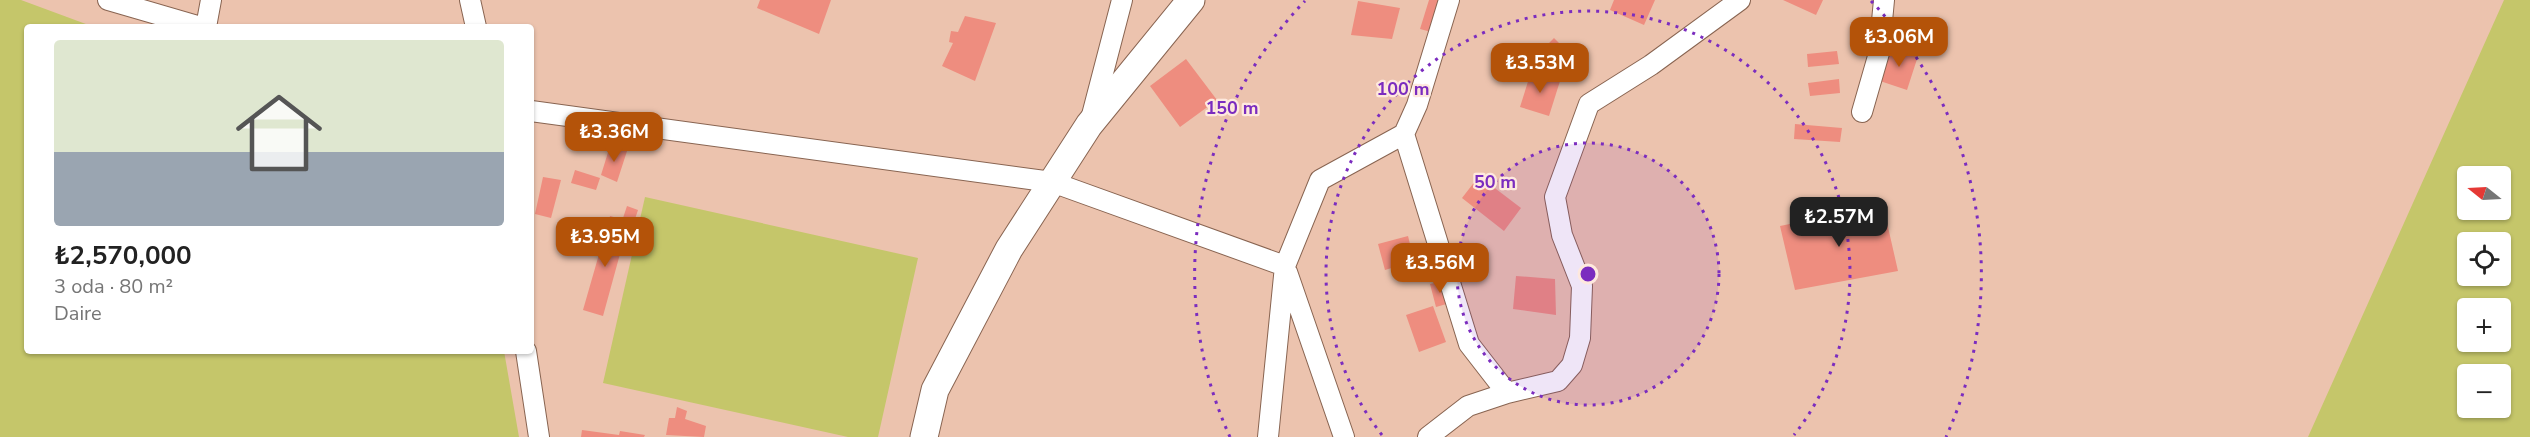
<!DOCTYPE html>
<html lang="tr">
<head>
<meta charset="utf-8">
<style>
  :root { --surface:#fff; --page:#f2f2f2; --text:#222; --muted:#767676; --line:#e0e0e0; --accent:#b45309 }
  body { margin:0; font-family:"Nunito Sans",sans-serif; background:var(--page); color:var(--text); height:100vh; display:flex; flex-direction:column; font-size:22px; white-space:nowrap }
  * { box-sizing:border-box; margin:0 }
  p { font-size:20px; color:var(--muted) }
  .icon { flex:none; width:33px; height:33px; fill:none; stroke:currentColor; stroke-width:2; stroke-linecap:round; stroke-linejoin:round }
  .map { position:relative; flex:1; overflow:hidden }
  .side { position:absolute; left:24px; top:24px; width:510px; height:330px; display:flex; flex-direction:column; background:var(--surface); border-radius:6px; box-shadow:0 2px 4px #0004 }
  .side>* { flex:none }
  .needle { width:39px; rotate:288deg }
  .controls { position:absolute; left:2457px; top:166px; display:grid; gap:12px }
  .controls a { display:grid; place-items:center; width:54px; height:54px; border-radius:6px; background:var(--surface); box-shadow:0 2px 4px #0004; font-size:30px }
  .price { position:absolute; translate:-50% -51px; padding:0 14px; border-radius:12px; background:var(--accent); color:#fff; font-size:20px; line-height:39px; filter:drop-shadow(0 2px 3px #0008) }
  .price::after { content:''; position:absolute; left:50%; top:36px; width:18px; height:14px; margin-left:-9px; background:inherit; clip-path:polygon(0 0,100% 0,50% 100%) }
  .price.selected { background:#222; color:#fff }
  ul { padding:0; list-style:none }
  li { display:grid; align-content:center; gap:12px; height:318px; padding:0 30px }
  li+li { border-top:2px solid var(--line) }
  li span { display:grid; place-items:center; height:186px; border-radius:6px; color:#555 }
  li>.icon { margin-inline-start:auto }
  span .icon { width:108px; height:108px; fill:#fffc; stroke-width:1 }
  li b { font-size:26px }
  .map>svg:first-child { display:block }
  .green { fill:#c5c66a; fill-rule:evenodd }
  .building { fill:#ee8d7f }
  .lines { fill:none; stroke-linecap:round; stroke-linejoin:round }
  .minor-casing { stroke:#886451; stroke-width:22 }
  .secondary-casing { stroke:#886451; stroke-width:29 }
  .minor { stroke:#fff; stroke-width:20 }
  .secondary { stroke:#fff; stroke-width:27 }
  .ring { fill:none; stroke:#7b2cbf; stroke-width:3; stroke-dasharray:3 6 }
  .centre { fill:#7b2cbf; stroke:#fee9de; stroke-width:3 }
  .ring-label { font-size:18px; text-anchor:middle; font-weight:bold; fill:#7b2cbf; stroke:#fee9de; stroke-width:4.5; stroke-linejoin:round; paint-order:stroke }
</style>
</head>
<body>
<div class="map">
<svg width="2530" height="437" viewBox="0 0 2530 437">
  <rect width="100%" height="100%" fill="#ecc3ae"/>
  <path class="green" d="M0,0h21l73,27h-67v324h477l15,86h-519z
    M2504,0h26v437h-222zM2468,177h32v33h-32zM2468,243h32v33h-32zM2468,309h32v33h-32zM2468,375h32v33h-32z
    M645,197l273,61 -40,179h-30l-245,-54z"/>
  <path class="building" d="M760,0h71l-12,34 -62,-26z
    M1429,0h15l-9,33 -15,-4z
    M1614,0h41l-11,25 -34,-15z
    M1783,0h40l-7,15z
    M1358,1l42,7 -8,31 -41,-4z
    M965,16l31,7 -21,58 -33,-15 11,-23 -4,-1 2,-11 7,1z
    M1554,38l20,20 -8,9 -21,-20z
    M1891,47l27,9 -11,34 -27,-9z
    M1837,51l2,13 -31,3 -1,-13z
    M1186,59l31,41 -37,27 -30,-41z
    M1531,72l29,9 -11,35 -29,-9z
    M1839,79l1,14 -30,3 -2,-13z
    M1795,124l47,4 -2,14 -46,-3z
    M610,146l17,5 -10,31 -16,-7z
    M575,170l25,8 -4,12 -25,-7z
    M1479,176l42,32 -17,23 -42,-33z
    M543,177l18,3 -10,38 -16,-4z
    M1883,205l15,66 -103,19 -15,-64z
    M627,206l11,4 -4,12 -11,-4z
    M610,216l14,4 -6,22 5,1 -20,73 -20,-6z
    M1408,236l3,12 -20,6 4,13 -10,3 -7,-26z
    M1426,251l2,9 -15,4 -2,-8z
    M1516,276l39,3 1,36 -43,-6z
    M1444,281l6,22 -14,4 -6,-23z
    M1433,306l13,36 -27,10 -13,-37z
    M677,407l10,4 -2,8 21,7 -2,11 -38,-2 3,-17h6z
    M582,430l37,5 1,-4 25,4 -1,2h-63z"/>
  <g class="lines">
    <defs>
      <path id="minor" d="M108,0l93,27
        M470,0l6,27
        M1449,0l-32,105 -13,29 65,210 38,49
        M206,27l5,-27
        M531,111l521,71 233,84
        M1862,112l17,-59 5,-53
        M1091,119l31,-119
        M1287,272l57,165
        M526,351l13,86
        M1268,437l17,-171 35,-86 84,-46
        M1428,437l40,-31 39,-13 51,-12 14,-16 8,-27 2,-52 -20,-51 -7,-38 34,-93 62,-39 89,-65"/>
      <path id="secondary" d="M924,437l11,-47 74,-141 80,-124 102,-125"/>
    </defs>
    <use href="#minor" class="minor-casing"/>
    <use href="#secondary" class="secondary-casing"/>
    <use href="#minor" class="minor"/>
    <use href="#secondary" class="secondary"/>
  </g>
  <circle cx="1588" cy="274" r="131" fill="#7b2cbf" fill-opacity=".12"/>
  <g class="ring">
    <circle cx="1588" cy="274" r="131"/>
    <path d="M1382 435A262 262 0 1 1 1794 435"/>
    <path d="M1230 437A393 393 0 0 1 1305 1M1871 1A393 393 0 0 1 1946 437"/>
  </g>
  <circle cx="1588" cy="274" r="9" class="centre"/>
  <g class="ring-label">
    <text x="1403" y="95">100 m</text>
    <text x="1232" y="114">150 m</text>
    <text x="1495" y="188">50 m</text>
  </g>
</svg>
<div class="controls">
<a><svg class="needle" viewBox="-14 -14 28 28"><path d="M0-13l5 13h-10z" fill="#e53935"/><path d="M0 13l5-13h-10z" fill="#767676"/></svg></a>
<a><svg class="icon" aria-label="locate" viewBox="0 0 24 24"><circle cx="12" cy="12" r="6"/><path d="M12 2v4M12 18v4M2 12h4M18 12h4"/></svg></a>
<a>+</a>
<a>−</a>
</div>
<b class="price" style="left:1899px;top:68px">₺3.06M</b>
<b class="price" style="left:1540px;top:94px">₺3.53M</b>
<b class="price" style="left:614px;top:163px">₺3.36M</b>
<b class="price selected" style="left:1839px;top:248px">₺2.57M</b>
<b class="price" style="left:605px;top:268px">₺3.95M</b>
<b class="price" style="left:1440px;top:294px">₺3.56M</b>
<section class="side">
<ul>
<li><span style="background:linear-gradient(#dfe7d0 60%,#9aa5b1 0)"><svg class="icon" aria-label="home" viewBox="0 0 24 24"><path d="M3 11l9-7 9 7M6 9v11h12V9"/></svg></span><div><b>₺2,570,000</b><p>3 oda · 80 m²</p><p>Daire</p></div></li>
</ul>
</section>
</div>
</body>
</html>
